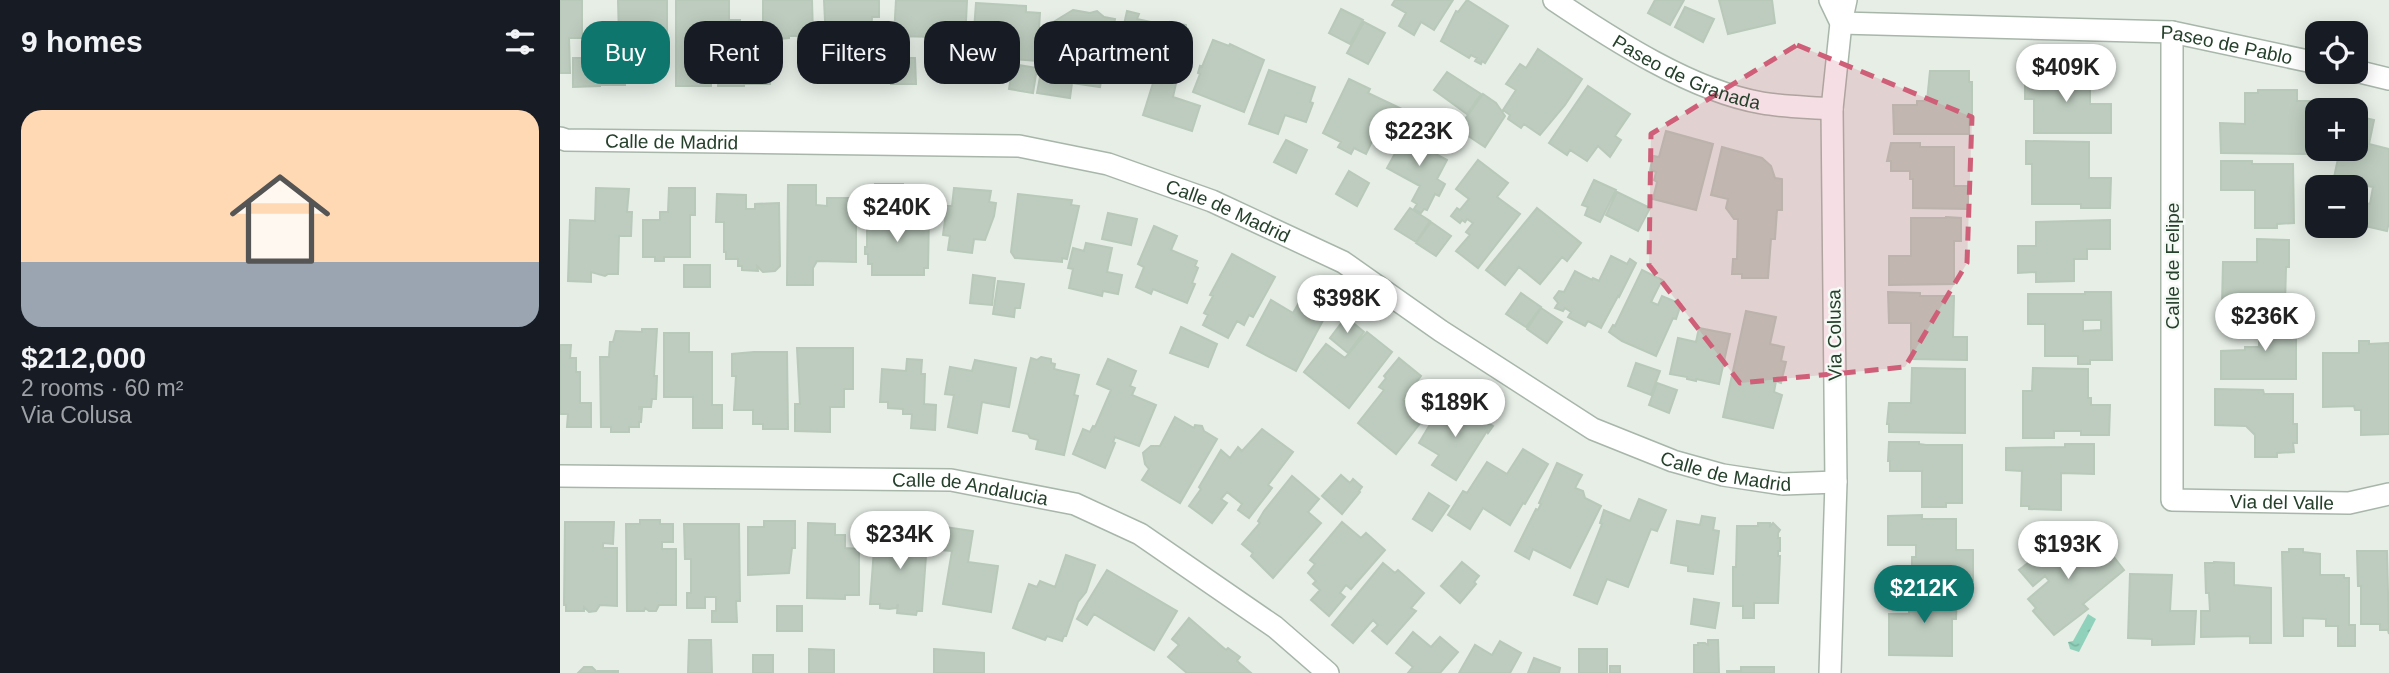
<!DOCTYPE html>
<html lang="en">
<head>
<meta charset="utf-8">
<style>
  :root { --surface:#171b24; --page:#242831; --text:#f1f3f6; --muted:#9ea1a6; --accent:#0f766e }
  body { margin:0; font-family:Arial,sans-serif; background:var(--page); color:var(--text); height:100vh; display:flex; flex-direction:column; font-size:26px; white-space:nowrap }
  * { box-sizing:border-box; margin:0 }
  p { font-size:23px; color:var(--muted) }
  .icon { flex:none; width:38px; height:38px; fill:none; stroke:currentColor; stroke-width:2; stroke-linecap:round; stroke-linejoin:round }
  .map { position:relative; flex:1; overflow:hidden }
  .sheet { display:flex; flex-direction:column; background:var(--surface); width:560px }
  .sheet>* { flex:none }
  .hud { position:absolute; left:21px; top:21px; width:665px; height:63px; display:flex; gap:14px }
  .controls { position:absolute; left:1745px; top:21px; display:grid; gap:14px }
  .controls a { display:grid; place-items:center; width:63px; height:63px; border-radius:14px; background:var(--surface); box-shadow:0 4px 18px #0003; font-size:35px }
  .price { position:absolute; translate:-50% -60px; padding:0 16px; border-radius:24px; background:#fff; color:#222; font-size:23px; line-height:46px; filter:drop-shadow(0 2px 4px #0008) }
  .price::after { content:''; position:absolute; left:50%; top:42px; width:21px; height:16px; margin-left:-10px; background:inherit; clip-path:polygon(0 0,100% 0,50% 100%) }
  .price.current { background:var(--accent); color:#fff }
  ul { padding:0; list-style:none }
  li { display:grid; align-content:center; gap:14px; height:371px; padding:0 21px }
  li span { display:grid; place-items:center; height:217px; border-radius:21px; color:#555 }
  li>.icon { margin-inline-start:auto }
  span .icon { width:126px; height:126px; fill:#fffc; stroke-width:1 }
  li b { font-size:30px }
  h2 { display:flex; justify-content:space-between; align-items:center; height:84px; padding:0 21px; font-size:30px }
  .tag { padding:0 24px; border-radius:21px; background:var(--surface); box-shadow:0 4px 18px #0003; font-size:24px; line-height:63px }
  .tag.current { background:var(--accent); color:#fff }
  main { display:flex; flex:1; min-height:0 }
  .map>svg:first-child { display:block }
  .water { fill:url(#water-ripples) }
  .building { fill:#beccbf; stroke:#b8c8b9; stroke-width:2; fill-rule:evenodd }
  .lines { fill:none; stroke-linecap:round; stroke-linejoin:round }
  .minor-casing { stroke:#a8b6aa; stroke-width:24 }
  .tertiary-casing { stroke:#a8b6aa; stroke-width:24 }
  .minor { stroke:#fff; stroke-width:21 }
  .tertiary { stroke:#fff; stroke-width:21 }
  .marked { fill:#cf5f79; fill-opacity:0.2; stroke:#cf5f79; stroke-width:5; stroke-dasharray:14 9; stroke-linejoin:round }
  .labels { text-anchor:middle; stroke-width:5; stroke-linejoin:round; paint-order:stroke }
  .street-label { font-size:19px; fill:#25402b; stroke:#f6faf6 }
</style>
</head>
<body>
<main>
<section class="sheet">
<h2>9 homes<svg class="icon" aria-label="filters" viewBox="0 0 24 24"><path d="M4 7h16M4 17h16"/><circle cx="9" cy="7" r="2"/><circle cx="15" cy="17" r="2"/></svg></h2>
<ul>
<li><span style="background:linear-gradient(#ffd9b3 70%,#9aa5b1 0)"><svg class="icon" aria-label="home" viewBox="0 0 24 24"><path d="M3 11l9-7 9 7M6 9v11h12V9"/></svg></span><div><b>$212,000</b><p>2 rooms · 60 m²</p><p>Via Colusa</p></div></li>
</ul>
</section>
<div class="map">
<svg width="1829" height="673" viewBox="0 0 1829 673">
  <defs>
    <pattern id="water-ripples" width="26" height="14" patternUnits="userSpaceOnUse" patternTransform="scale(1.75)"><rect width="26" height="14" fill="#90d1bb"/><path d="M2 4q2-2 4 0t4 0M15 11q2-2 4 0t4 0" fill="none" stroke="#7cb4a1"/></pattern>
  </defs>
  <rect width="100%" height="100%" fill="#e6eee6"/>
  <path class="water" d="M1528,614l8,5 -17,33 -9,-3 -2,-7 5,-1z"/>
  <path class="building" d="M0,0h22v38h-13l1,35h-10z
    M58,0h49v37h-48z
    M116,0h53v20h11v18h-29v5h5v24h-5v19h-35z
    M203,0h49l1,36h-24v2l-9,1v-3h-3l3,5 -2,4 -6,1 -2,-4 1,-6h-8z
    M264,0h55v17h-7l-1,22h-17v7h-13v-9h-2v3l-5,4 -8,-3z
    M336,0l71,1 -3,60 -26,-2 1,-22 -45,-1z
    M835,0h58l-19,30 -13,-8 -7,13 -15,-9 7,-13 -14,-8z
    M907,0l41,26 -23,37 -3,-2 -1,3 -6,-3 2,-3 -6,-3 -2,3 -28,-17 15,-30 2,1z
    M1095,0h29l-14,25 -22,-12z
    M1159,0h53l3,23 -47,11z
    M416,3l50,3v6l14,1 -3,48 -25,-2v-12l-39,-3z
    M1125,7l29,12 -11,23 -28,-15z
    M781,9l22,11 -13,24 -21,-11z
    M513,10l17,3 7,-2 7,6 11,2 -6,33h-3l-6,35 -28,-4 -2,15 -33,-5 13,-69z
    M567,11l12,3 -2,5 32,7 1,-4 16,3v4h2l-15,68 27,9 -8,25 -49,-16 11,-35 -8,-1 2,-11 -32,-7z
    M804,22l21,11 -17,31 -21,-11z
    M653,40l16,6 1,-2 34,16 -20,52 -51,-20 7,-18 -2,-1 2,-7 2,1z
    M978,49l44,30 -17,26 -25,30 -16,-11 -3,4 -13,-9 2,-4 -7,-5 13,-20 -10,-6 14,-20 6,4z
    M22,52h17l1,34 -27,1v-29h9z
    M160,57h25l-1,29h-26z
    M306,57l23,1v25h-23z
    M186,58h24v26h-24z
    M331,58h24l1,26h-25z
    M41,59h24v26h-24z
    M453,64l24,4 -4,25 -24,-4z
    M709,70l46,17 -5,15 3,1 -7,19 -21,-7 -7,19 -29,-10z
    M1473,70h57v34h21v29h-77v-34h-9v-15h8z
    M1370,71h39v11h3v33h-3v19h-75l-1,-29h24v-4h10z
    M887,72l34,22 -14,20 -33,-24z
    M789,79l21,10 -2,4 36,17 -15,31 -14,-6 -9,19 -12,-6 -3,6 -13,-7 3,-5 -18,-9z
    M1028,86l42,28 -15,22 6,4 -11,17 -12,-11 -11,15 -17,-11 -3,5 -18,-12z
    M1698,90h39v11h12v53l-88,-1 -1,-30 25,1v-31h13z
    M923,94l13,9 9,13 -20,31 -27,-18z
    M1796,116l18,4 -5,24 20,5v73l-2,9 -31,-7v-23l14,3 3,-17 -17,-3v4l-24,-1 8,-38h16z
    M849,128l18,10 -5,9 25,13 -10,19 8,5 -6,12 -4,-2 -8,16 -3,-1 -3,4 -7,-4 3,-5 -5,-3 8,-15 -33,-18z
    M1106,131l47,13 -17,66 -43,-11 4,-17 -3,-2 2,-8 -6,-2 3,-14 6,1z
    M726,140l21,10 -11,23 -22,-11z
    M1466,141l63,1v36h22l-1,30h-29v-4h-49v-40h-6z
    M1331,143h29v4h34v39h14v23l-55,-1v-29h-3v-8h-19v-10h-4z
    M1162,147l40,11 9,8 4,12 7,1v31h-5l-2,29h-4l-3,39h-26v-4h-10l1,-15h4l1,-40h-4l-8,-11 2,-9 -17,-4z
    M918,160l30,23 -11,14 23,17 -42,54 -22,-17 14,-16 -4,-3 7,-9 -6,-4 -2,3 -3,-2 -2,3 -9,-7 6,-8 3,2 9,-11 -13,-10z
    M1661,161h31v3h41l1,59 -17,1v4h-22v-38h-34z
    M789,171l20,12 -12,23 -21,-12z
    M1034,180l22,10 -16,32 -15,-7 3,-8 -6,-2z
    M315,184h28v24h-28z
    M228,185h28v20l11,1v-8h29v64l-39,-1 -4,7v17h-26z
    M36,188l33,1 -2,23h5l-1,24h-12l-1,38h-10l-3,2 -14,-4v10l-23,-1 2,-61 25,1z
    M109,188h26v27h-5v42h-26v4h-9v-4h-12v-37h17v-8h8z
    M394,188l37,3 -2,11 7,1 -2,13 -9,24 -11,-1 -2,14 -24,-3 2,-14 -7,-1 4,-29h5z
    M1057,192l33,16 -12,23 -32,-16z
    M157,194l29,1v14h9v-5l24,-1 1,63 -5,5 -12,1 -6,-6 1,5 -16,-1v-4h-4v-7h-12v-7h-2v-30h-8z
    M458,194l54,6 -1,5 8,1 -12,53 -5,-1v4l-47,-4 -4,-6z
    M850,208l20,13 -14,21 -21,-13z
    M977,208l44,35 -14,18 -5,-4 -22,27 -21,-17 -14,18 -19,-15z
    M307,213h40v4l22,-1 -1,52h-4v7h-52v-11h-4v-10h-3v-7h2z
    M548,213l29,6 -6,26 -29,-6z
    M1386,217l15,1v23h-7v43l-65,1v-29h22v-38h35z
    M1550,220v29h-23v10h-13v22l-38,1v-10l-18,1v-27h18v-24z
    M871,222l20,14 -15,20 -20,-13z
    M594,226l23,10 -6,14 26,11 -2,5 3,2 -6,15 3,1 -8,19 -34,-14 -2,5 -15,-7 8,-20 -6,-3z
    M1697,239l32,1v27h-3l-1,38h-63l1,-43h34z
    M526,243l26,5 -5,24 15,3 -4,19 -15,-3 -1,5 -33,-8 4,-19 -5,-1 5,-20 11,3z
    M672,254l43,23 -22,40 -4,-2 -5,10 -7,-4 -9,17 -25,-13 5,-10 -4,-2 9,-17 -3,-1z
    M1051,256l16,8 3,-5 6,4 -17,34 -1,-1 -17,32 -13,-7 -3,5 -17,-9 3,-5 -6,-4 -2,3 -8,-3 3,-5 -4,-5 5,-7 5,1 11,-21 17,9 1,-2 6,3z
    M124,265h26v22h-26z
    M1082,270l20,10 -11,22 7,3 4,-9 19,8 -5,15 -3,-1 -17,38 -34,-15 -13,-9 4,-7 2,1z
    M413,275l22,3 -3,27 -22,-2z
    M438,281l26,3 -4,24h-5l-1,9 -21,-3z
    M1328,292l32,1v3h34l-1,41h14v23l-56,-1v-36h-22z
    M1525,292h26l1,68h-22v4h-12v-8h-33v-32h-17v-30h57zM1523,320h18v10l-18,1z
    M961,293l20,14 -15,20 -20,-13z
    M744,294l25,15 -33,62 -49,-26 24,-45 22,13z
    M981,308l21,14 -15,21 -20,-14z
    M1186,311l30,6 -6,27 14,3 -3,14 5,1 -5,21 -5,-2 -2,11 8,3 -9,33 -50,-11z
    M786,317l18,15 -16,21 -18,-15z
    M1699,317h37v62h-75v-28l24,-1v-3h14z
    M621,327l36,17 -9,23 -38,-14z
    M1139,328l31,6 -11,50 -23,-5v2l-9,-2v-2l-17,-3 8,-36 18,4z
    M82,329h15l-3,47h3l-1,23h-4l-1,8h-12v2h3l-1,13h-2v5h-10v5h-18v-5h-10l-1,-70h9l1,-15h3l3,-11 26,1z
    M807,332l25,20 -43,56 -45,-36 22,-28 19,14z
    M104,333h25v19h23v53h10v23h-29v-31h-29z
    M1799,341h10v3l20,-1v91l-28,1v-25h-6l-1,-4 -31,1v-54h36z
    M0,345h11l-1,13h6v14h4v31h11v24h-24l1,-13h-8z
    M237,348h56v41h-9v18h-14v25l-35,-1v-27h5z
    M194,352h33l1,77h-25v-5h-10v-14h-19l2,-34h-4v-22z
    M481,357l10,2v4l4,1 -1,5 25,6 -5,20 4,1 -14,59 -28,-6 2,-9 -8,-2 -2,-4 -15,-3 18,-73 6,2z
    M839,358l22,18 -18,24 22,17 -29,37 -38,-31 26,-33 -5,-3 7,-9 -2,-2z
    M347,359l15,1 -1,14h4l-1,30 12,1 -1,25 -24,-2 1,-14h-9v-5l-15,-1v-6h-8l2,-33 24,2z
    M548,359l28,12 -6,15 5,2 -3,7 24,10 -17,41 -24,-9 -2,5 2,1 -10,25 -32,-14 10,-25 7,3 3,-6 2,1 16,-37 -14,-6z
    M415,360l41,8 -7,39 -27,-5 -5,31 -29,-6 6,-32 -9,-1 5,-27 22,4z
    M1076,363l24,8 -9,24 -23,-9z
    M1352,368l53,1v64l-76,-1v-8h-2l2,-21h22z
    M1473,368l55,1v29h3v7h19l-1,30h-28v-4h-27v7h-31v-47h9z
    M1097,383l20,7 -8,23 -20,-8z
    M1655,389l48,1 1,4h29v30h4v19h-4l1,9 -17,1v4h-22v-22l-9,-9 -31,-1z
    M889,405l15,9 3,-4 26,16 -5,7 -1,-2 -31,49 -24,-15 7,-10 -20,-12 16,-27 5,3z
    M615,417l19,11 1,-3 7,1 2,5 13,8 -37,64 -38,-23 7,-11 -4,-5 -2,-11 8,-7h9z
    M702,429l31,23 -25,33 4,3 -23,30 -11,-8 4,-6 -15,-12 -6,7 6,4 -15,20 -23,-17 12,-17 -2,-2 22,-37 9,8 8,-11 4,4z
    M1329,442h30v2l7,1h36v58h-16v4h-24v-36h-32v-10h-2z
    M1505,444h29v30l-33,-1v37l-32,-1v-3h-8l1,-35 -16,-1v-22l59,-1z
    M963,449l25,15 -23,40 -2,-1 -13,22 -27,-17 -13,21 -22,-14 15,-24 4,2 20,-31 20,12z
    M997,463l25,12 -7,13 8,3 2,7 16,8 -31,62 -37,-19 -4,10 -14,-8 21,-42 2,1 3,-6 -2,-1z
    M781,475l9,8 3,-4 9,8 -3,4 1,1 -18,22 -20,-18z
    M732,476l27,23 -11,13 13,11 -48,55 -22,-22 2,-3 -11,-9 18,-21 -2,-2 6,-10z
    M869,493l20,13 -17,25 -19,-12z
    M1079,499l27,11 -9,21 -6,-2 -23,58 -21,-8 -10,25 -23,-9 28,-71 -2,-1 4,-13 26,11z
    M1362,515v4h34v31h17v31l-61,-1v-23h4v-12h-28v-29z
    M1142,516l13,2 -2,12 6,1 -6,43 -25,-3v-5l-17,-3 6,-42 23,4z
    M80,520h20v4h13v18h-11v7h14v56h-17l-3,6h-7l-4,-3 -1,3h-17l-1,-87h14z
    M204,521h31v27h-3l-3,25 -41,2v-48h16z
    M5,522h49l-1,22 -10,-1v5h14v58l-17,-1 -4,6 -7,1 -5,-5v4h-18v-6h-2z
    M782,522l19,16 5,-5 19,17 -34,39 -5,-4 -6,8 5,4 -16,19 -18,-16 9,-10 -7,-6 3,-3 -8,-8 7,-9 -5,-4z
    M248,523l27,1v11h10v13l14,1v46h-14v4l-38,-1z
    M1198,523h12v3l3,-3 7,7 -2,3v5h2v13h-2v5h2l-2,47h-24v15h-11v-12h-10v-39h3l1,-41h21z
    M124,524h55l1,77h-4l1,21h-25v-11h4v-14h-11v11h-18v-15h4v-34h-6z
    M351,527l17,1 -6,83h-5l-1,4 -19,-2 1,-9 -2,4 -7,1 -9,-1v-4h-10l4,-55h3l2,-15 26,2v-7l6,1z
    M385,527l28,4 -5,31 30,4 -7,46 -48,-8 9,-53 -11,-1z
    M1506,533l23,28 17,-14 18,23 -41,34 5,5 -34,26 -21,-24 3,-3 -8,-9 21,-18 -4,-5 -12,10 -14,-16z
    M1729,549h14v3l17,2v21h24v3h5v47h6v21h-17v-20h-12v-7l-23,-1v18h-19l-2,-84h7z
    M1797,551h30l2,83 -1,-4h-8v-6h-19v-38h-3z
    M506,555l29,10 -9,27 -8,10 -12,34h-2l-2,5 -15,-5 -2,4 -32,-12 16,-44 8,3 3,-6 15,6z
    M902,562l17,14 -5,6 2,2 -16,19 -19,-17z
    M1654,562l20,1v22l37,3v55h-21v-7l-49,1v-26h9l-1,-18h-3l-1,-30h9z
    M823,563l12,10 3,-3 26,23 -13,15 5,3 -29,33 -15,-13 6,-6 -5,-5 -20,23 -21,-18z
    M547,570l70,41 -23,39 -60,-36 -7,11 -10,-6z
    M1570,574l42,1 -2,36h26l-2,33 -42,1v-6l-24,-1z
    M1349,591h48l-1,28h-4v37l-63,-1v-41h20z
    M1134,599l25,4 -4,25 -24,-4z
    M217,606h25v25h-25z
    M629,618l37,32 2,-2 12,9 -3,4 14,12h-64l-19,-16 11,-12 -7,-6z
    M853,632l18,15 9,-10 18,15 -18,21h-32l5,-6 -17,-14z
    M129,640h22l1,33h-24z
    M1148,640h10l1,33h-25v-28h4v-2h7l3,2z
    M940,641l21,12 -11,20h-51l16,-28 17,10z
    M249,649l25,1v23h-25z
    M374,649l50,4v20h-50z
    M1019,649h28v24h-28z
    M193,655h20v18h-20z
    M974,658l26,10 -1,5h-31z
    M1050,666h10v7h-10z
    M24,667h8l6,6v-2h20v2h-40z
    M1181,667h33v6h-47v-2h14z"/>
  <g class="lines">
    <defs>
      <g id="minor">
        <path id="s1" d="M994,0c58,39 138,91 208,103 22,4 47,4 70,6"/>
        <path id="s2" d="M1281,23l331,9 145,31"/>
        <path id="s3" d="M1612,32v468l177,3 40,-9"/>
        <path d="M1796,71l33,8"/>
        <path id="s4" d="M0,138l6,2 453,6 89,18 104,37 131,61 98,69 152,98 80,32 50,14 60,9 53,-2"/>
        <path id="s5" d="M0,476l391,4 124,24 65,30 135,93 53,46"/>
        <path d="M1270,673l6,-191 -4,-373 9,-86 -11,-23"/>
      </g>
      <path id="tertiary" d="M1281,23l5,-23"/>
    </defs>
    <use href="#minor" class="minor-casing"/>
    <use href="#tertiary" class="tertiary-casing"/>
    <use href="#minor" class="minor"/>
    <use href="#tertiary" class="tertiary"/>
  </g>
  <path class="marked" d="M1237,45l175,72 -5,146 -62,104 -165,16 -91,-118 2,-131z"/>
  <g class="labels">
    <g class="street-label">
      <text dy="7" stroke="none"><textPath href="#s2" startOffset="387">Paseo de Pablo</textPath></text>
      <text dy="7" stroke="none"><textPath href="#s1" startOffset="152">Paseo de Granada</textPath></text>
      <text dy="7" stroke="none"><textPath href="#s4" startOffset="112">Calle de Madrid</textPath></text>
      <text dy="7" stroke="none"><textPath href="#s4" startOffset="679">Calle de Madrid</textPath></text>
      <text transform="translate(1612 266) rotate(-90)" y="7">Calle de Felipe</text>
      <text transform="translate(1274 335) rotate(-91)" y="7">Via Colusa</text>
      <text dy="7" stroke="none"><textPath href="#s4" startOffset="1246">Calle de Madrid</textPath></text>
      <text dy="7" stroke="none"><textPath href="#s5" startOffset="411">Calle de Andalucia</textPath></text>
      <text dy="7" stroke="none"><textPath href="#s3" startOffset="578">Via del Valle</textPath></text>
    </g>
  </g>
</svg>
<div class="controls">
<a><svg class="icon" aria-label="locate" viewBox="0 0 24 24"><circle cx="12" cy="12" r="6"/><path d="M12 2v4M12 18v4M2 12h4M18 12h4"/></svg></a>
<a>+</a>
<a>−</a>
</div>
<b class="price" style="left:1506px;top:104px">$409K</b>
<b class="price" style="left:859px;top:168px">$223K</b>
<b class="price" style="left:337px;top:244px">$240K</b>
<b class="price" style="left:787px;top:335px">$398K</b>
<b class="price" style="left:1705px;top:353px">$236K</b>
<b class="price" style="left:895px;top:439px">$189K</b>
<b class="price" style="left:340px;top:571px">$234K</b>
<b class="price" style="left:1508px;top:581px">$193K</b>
<b class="price current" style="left:1364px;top:625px">$212K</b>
<div class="hud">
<a class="tag current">Buy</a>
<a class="tag">Rent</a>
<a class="tag">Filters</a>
<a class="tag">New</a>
<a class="tag">Apartment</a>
</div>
</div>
</main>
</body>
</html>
